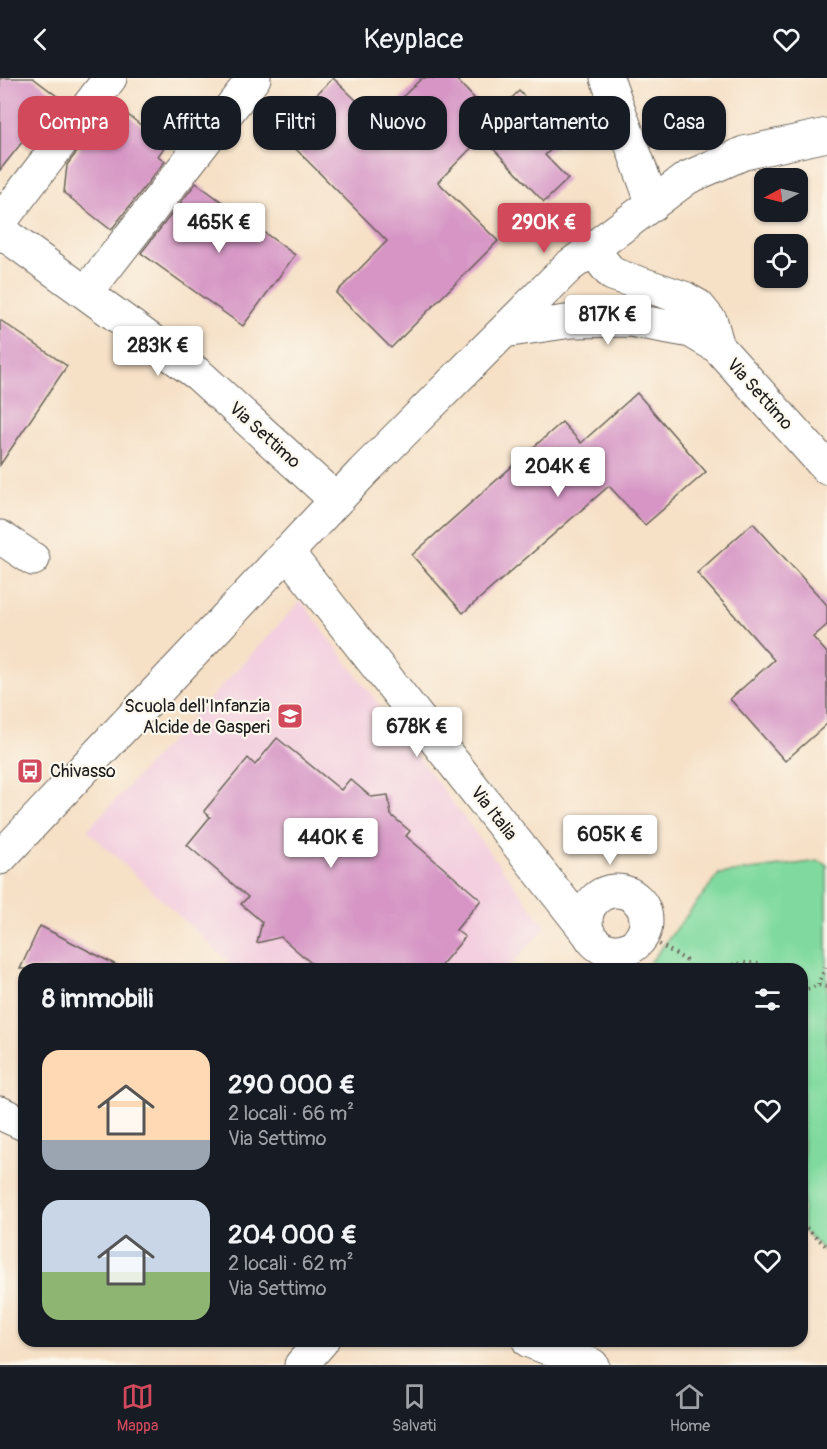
<!DOCTYPE html>
<html lang="it">
<head>
<meta charset="utf-8">
<style>
  :root { --surface:#171b24; --page:#20242c; --text:#f1f3f6; --muted:#9ea1a6; --line:#363941; --accent:#d1495b }
  body { margin:0; font-family:Pangolin,sans-serif; background:var(--page); color:var(--text); height:100vh; display:flex; flex-direction:column; font-size:22px; white-space:nowrap }
  * { box-sizing:border-box; margin:0 }
  p { font-size:20px; color:var(--muted) }
  .icon { flex:none; width:33px; height:33px; fill:none; stroke:currentColor; stroke-width:2; stroke-linecap:round; stroke-linejoin:round }
  .map { position:relative; flex:1; overflow:hidden }
  .details { position:absolute; left:18px; top:885px; width:790px; height:384px; display:flex; flex-direction:column; background:var(--surface); border-radius:18px; box-shadow:0 2px 4px #0004 }
  .details>* { flex:none }
  .banner { position:absolute; left:18px; top:18px; width:792px; height:54px; display:flex; gap:12px }
  .needle { width:39px; rotate:263deg }
  .controls { position:absolute; left:754px; top:90px; display:grid; gap:12px }
  .controls a { display:grid; place-items:center; width:54px; height:54px; border-radius:12px; background:var(--surface); box-shadow:0 2px 4px #0004; font-size:30px }
  .price { position:absolute; translate:-50% -51px; padding:0 14px; border-radius:6px; background:#fff; color:#222; font-size:20px; line-height:39px; filter:drop-shadow(0 2px 3px #0008) }
  .price::after { content:''; position:absolute; left:50%; top:36px; width:18px; height:14px; margin-left:-9px; background:inherit; clip-path:polygon(0 0,100% 0,50% 100%) }
  .price.on { background:var(--accent); color:#fff }
  ul { padding:0; list-style:none }
  li { display:flex; align-items:center; gap:18px; height:150px; padding:0 24px }
  li span { display:grid; place-items:center; flex:none; width:168px; height:120px; border-radius:18px; color:#555 }
  li>.icon { margin-inline-start:auto }
  span .icon { width:72px; height:72px; fill:#fffc; stroke-width:1 }
  li b { font-size:26px }
  h2 { display:flex; justify-content:space-between; align-items:center; height:72px; padding:0 24px; font-size:26px }
  .tag { padding:0 21px; border-radius:18px; background:var(--surface); box-shadow:0 2px 4px #0004; font-size:21px; line-height:54px }
  .tag.on { background:var(--accent); color:#fff }
  header { display:flex; justify-content:space-between; align-items:center; height:78px; padding:0 24px; background:var(--surface); font-size:27px; font-weight:600 }
  .menu { display:flex; justify-content:space-around; align-items:center; height:84px; border-top:2px solid var(--line); background:var(--surface); font-size:16px; color:var(--muted) }
  .menu a { display:grid; justify-items:center; gap:3px }
  .menu .on { color:var(--accent) }
  .map>svg:first-child { display:block }
  .built { fill:#f3cfdf }
  .green { fill:#80da9f; stroke:#4e7b5e; stroke-width:1.5 }
  .building { fill:#d695c5 }
  .lines { fill:none; stroke-linecap:round; stroke-linejoin:round }
  .minor-casing { stroke:#686158; stroke-width:35 }
  .path { stroke:#686158; stroke-width:4; stroke-dasharray:1.5 4.5; stroke-linecap:butt }
  .minor { stroke:#fff; stroke-width:33 }
  .labels { text-anchor:middle; stroke-width:4.5; stroke-linejoin:round; paint-order:stroke }
  .street-label { font-size:18px; fill:#1c1c1c; stroke:#fbf7ec }
  .poi-label { font-size:18px; fill:#1c1c1c; stroke:#fbf7ec; text-anchor:end }
</style>
</head>
<body>
<header><svg class="icon" aria-label="back" viewBox="0 0 24 24"><path d="M15 5l-7 7 7 7"/></svg>Keyplace<svg class="icon" aria-label="heart" viewBox="0 0 24 24"><path d="M12 20l-8-8c-3-5 5-10 8-4 3-6 11-1 8 4z"/></svg></header>
<div class="map">
<svg width="827" height="1287" viewBox="0 0 827 1287">
  <rect width="100%" height="100%" fill="#fbf7ec"/>
  <filter id="ink" filterUnits="userSpaceOnUse"><feTurbulence type="fractalNoise" baseFrequency=".0167" numOctaves="2"/><feDisplacementMap in="SourceGraphic" scale="12" xChannelSelector="R" yChannelSelector="G"/><feConvolveMatrix kernelMatrix="1 2 1 2 8 2 1 2 1" color-interpolation-filters="sRGB"/></filter>
  <filter id="wash" filterUnits="userSpaceOnUse"><feTurbulence type="fractalNoise" baseFrequency=".008" numOctaves="4" result="noise"/><feDisplacementMap in="SourceGraphic" scale="24" xChannelSelector="R" yChannelSelector="G"/><feGaussianBlur stdDeviation="1.35" result="paint"/><feColorMatrix in="noise" values="0 0 0 0 0 0 0 0 0 0 0 0 0 0 0 0 0 1.4 0 .05"/><feComposite in="paint" operator="in"/></filter>
  <g filter="url(#wash)">
    <rect width="100%" height="100%" fill="#f6e0c6"/>
    <path class="built" d="M301,523l245,326 -39,42h-271l-149,-139z"/>
    <path class="green" d="M819,783l8,4v388l-24,-22 -1,-262h-157l74,-95z"/>
    <g id="blocks">
      <path class="building" d="M0,0h33l25,19 -58,73z
        M333,0l45,43 44,-43h33l37,39 27,-26 45,47 -19,17 23,24 -24,23 -62,-65 -44,45 60,59 -107,107 -55,-55 51,-52 -108,-109z
        M128,37l38,30 -8,11 7,5 -54,69 -47,-37 3,-28 35,-46z
        M196,105l99,72 -52,71 -102,-73z
        M0,242l67,46 -67,99z
        M637,315l69,79 -61,53 -36,-39 -146,127 -51,-58 150,-133 19,21z
        M753,445l74,82v20l-14,12 14,16v71l-42,37 -55,-62 44,-39 -77,-87z
        M277,660l64,52 9,-11 21,18 17,-2 3,20 19,16 -4,5 75,64 -25,30 9,7 -27,32h-120l-37,-32 -24,6 5,-21 -21,-18 7,-7 -61,-52 23,-28 -6,-6 44,-53 7,7z
        M40,848l84,43h-104z"/>
    </g>
  </g>
  <g filter="url(#ink)">
    <use href="#blocks" fill-opacity="0" stroke="#686158" stroke-width="1.5"/>
    <g class="lines">
      <defs>
        <path id="minor" d="M607,0l46,126
          M0,144l110,-144
          M0,153l199,144 137,125
          M592,171l20,25 72,24 14,8 13,16 7,25
          M86,215l168,-215
          M504,253l68,-10 58,-1 61,11 27,16 109,121
          M0,459l33,22
          M287,474l301,381
          M0,780l363,-386 205,-205 119,-89 57,-25 83,-18
          M586 843a30 30 0 1 1 60 0a30 30 0 1 1-60 0Z
          M0,1035l24,11
          M529,1263l63,24
          M301,1287l21,-24"/>
      </defs>
      <use href="#minor" class="minor-casing"/>
      <path class="path" d="M644,857l43,26 2,8
        M729,891l6,-6h21l8,6
        M818,907l9,-22
        M802,913l16,-6 9,2
        M802,1146l25,23"/>
      <use href="#minor" class="minor"/>
    </g>
  </g>
  <defs>
    <symbol id="school-square" viewBox="-11 -11 22 22"><rect x="-9" y="-9" width="18" height="18" rx="4" fill="#d1495b" stroke="#fbf7ec"/><path d="M0-5L7-2L0 1L-7-2ZM-4 1L0 2.5L4 1V4Q0 6-4 4Z" fill="#fff"/></symbol>
    <symbol id="bus-square" viewBox="-11 -11 22 22"><rect x="-9" y="-9" width="18" height="18" rx="4" fill="#d1495b" stroke="#fbf7ec"/><path d="M-5-6H5V4H4V6H2V4H-2V6H-4V4H-5ZM-3.5-4V0h7V-4ZM-3.5 1.2v1.5H-2V1.2ZM2 1.2v1.5H3.5V1.2Z" fill="#fff"/></symbol>
  </defs>
  <g fill-rule="evenodd">
    <use href="#school-square" x="275" y="623" width="30" height="30"/>
    <use href="#bus-square" x="15" y="678" width="30" height="30"/>
  </g>
  <g class="labels">
    <g class="street-label">
      <text transform="translate(760 316) rotate(48)" y="6">Via Settimo</text>
      <text transform="translate(265 357) rotate(42)" y="6">Via Settimo</text>
      <text transform="translate(494 735) rotate(52)" y="6">Via Italia</text>
    </g>
    <g class="poi-label">
      <text x="270" y="634">Scuola dell'Infanzia<tspan x="270" dy="21">Alcide de Gasperi</tspan></text>
      <text x="50" y="699" text-anchor="start">Chivasso</text>
    </g>
  </g>
</svg>
<div class="controls">
<a><svg class="needle" viewBox="-14 -14 28 28"><path d="M0-13l5 13h-10z" fill="#e53935"/><path d="M0 13l5-13h-10z" fill="#9ea1a6"/></svg></a>
<a><svg class="icon" aria-label="locate" viewBox="0 0 24 24"><circle cx="12" cy="12" r="6"/><path d="M12 2v4M12 18v4M2 12h4M18 12h4"/></svg></a>
</div>
<b class="price" style="left:219px;top:176px">465K €</b>
<b class="price on" style="left:544px;top:176px">290K €</b>
<b class="price" style="left:608px;top:268px">817K €</b>
<b class="price" style="left:158px;top:299px">283K €</b>
<b class="price" style="left:558px;top:420px">204K €</b>
<b class="price" style="left:417px;top:680px">678K €</b>
<b class="price" style="left:610px;top:788px">605K €</b>
<b class="price" style="left:331px;top:791px">440K €</b>
<div class="banner">
<a class="tag on">Compra</a>
<a class="tag">Affitta</a>
<a class="tag">Filtri</a>
<a class="tag">Nuovo</a>
<a class="tag">Appartamento</a>
<a class="tag">Casa</a>
</div>
<section class="details">
<h2>8 immobili<svg class="icon" aria-label="filters" viewBox="0 0 24 24"><path d="M4 7h16M4 17h16"/><circle cx="9" cy="7" r="2"/><circle cx="15" cy="17" r="2"/></svg></h2>
<ul>
<li><span style="background:linear-gradient(#ffd9b3 75%,#9aa5b1 0)"><svg class="icon" aria-label="home" viewBox="0 0 24 24"><path d="M3 11l9-7 9 7M6 9v11h12V9"/></svg></span><div><b>290 000 €</b><p>2 locali · 66 m²</p><p>Via Settimo</p></div><svg class="icon" aria-label="heart" viewBox="0 0 24 24"><path d="M12 20l-8-8c-3-5 5-10 8-4 3-6 11-1 8 4z"/></svg></li>
<li><span style="background:linear-gradient(#c9d6e8 60%,#8fb573 0)"><svg class="icon" aria-label="home" viewBox="0 0 24 24"><path d="M3 11l9-7 9 7M6 9v11h12V9"/></svg></span><div><b>204 000 €</b><p>2 locali · 62 m²</p><p>Via Settimo</p></div><svg class="icon" aria-label="heart" viewBox="0 0 24 24"><path d="M12 20l-8-8c-3-5 5-10 8-4 3-6 11-1 8 4z"/></svg></li>
</ul>
</section>
</div>
<nav class="menu">
<a class="on"><svg class="icon" aria-label="map" viewBox="0 0 24 24"><path d="M3 6l6-2 6 2 6-2v14l-6 2-6-2-6 2zM9 4v14M15 6v14"/></svg>Mappa</a>
<a><svg class="icon" aria-label="saved" viewBox="0 0 24 24"><path d="M7 4h10v16l-5-4-5 4z"/></svg>Salvati</a>
<a><svg class="icon" aria-label="home" viewBox="0 0 24 24"><path d="M3 11l9-7 9 7M6 9v11h12V9"/></svg>Home</a>
</nav>
</body>
</html>
